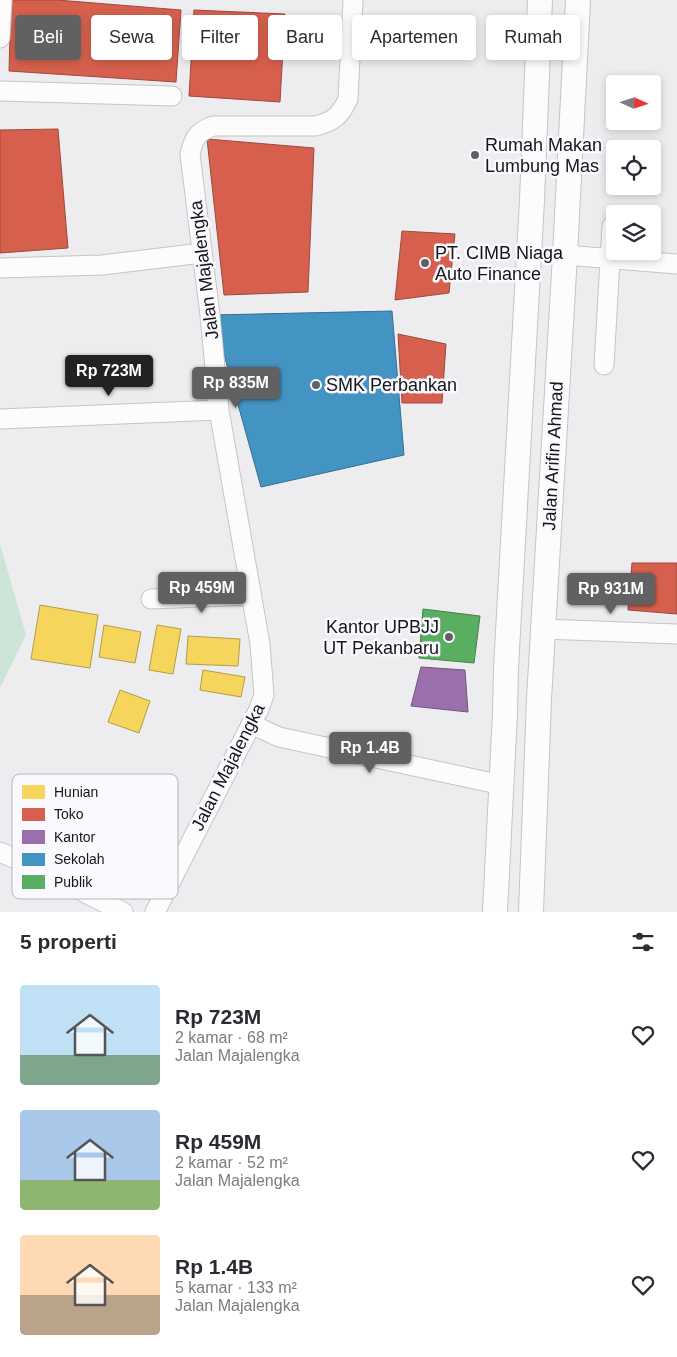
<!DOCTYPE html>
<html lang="id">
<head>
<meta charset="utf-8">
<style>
  :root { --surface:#fff; --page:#f7f7f7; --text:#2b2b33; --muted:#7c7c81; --accent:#616164 }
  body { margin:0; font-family:Arial,sans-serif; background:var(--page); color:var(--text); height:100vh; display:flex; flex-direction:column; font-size:19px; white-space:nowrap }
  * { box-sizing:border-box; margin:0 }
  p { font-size:16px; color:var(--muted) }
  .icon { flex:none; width:28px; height:28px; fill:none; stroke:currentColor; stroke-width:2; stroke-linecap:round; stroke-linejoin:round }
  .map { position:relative; height:912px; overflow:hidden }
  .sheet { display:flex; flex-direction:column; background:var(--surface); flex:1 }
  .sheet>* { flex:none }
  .guide { position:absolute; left:15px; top:15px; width:648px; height:45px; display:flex; gap:10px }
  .needle { width:32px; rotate:93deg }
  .fabs { position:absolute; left:606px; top:75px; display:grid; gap:10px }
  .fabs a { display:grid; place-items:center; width:55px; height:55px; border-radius:5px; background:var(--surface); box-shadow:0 2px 8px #0003; font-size:25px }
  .price { position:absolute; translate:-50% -42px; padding:0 11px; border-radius:5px; background:var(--accent); color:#fff; font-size:16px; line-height:32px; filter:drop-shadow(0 1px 2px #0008) }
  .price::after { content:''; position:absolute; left:50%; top:30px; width:15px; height:11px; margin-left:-8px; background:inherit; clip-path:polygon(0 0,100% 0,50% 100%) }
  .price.selected { background:#222; color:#fff }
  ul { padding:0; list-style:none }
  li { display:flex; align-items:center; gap:15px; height:125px; padding:0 20px }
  li span { display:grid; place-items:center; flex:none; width:140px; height:100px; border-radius:5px; color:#555 }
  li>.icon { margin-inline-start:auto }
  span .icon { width:60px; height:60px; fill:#fffc; stroke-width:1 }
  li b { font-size:21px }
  h2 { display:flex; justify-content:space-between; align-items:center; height:60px; padding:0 20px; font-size:21px }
  .tag { padding:0 18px; border-radius:5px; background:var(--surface); box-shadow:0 2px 8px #0003; font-size:18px; line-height:45px }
  .tag.selected { background:var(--accent); color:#fff }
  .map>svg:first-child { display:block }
  .green { fill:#cde5d9 }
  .homes { fill:#f6d55c; stroke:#b39c48 }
  .shops { fill:#d6604d; stroke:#9c4a3d }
  .offices { fill:#9970ab; stroke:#72557f }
  .schools { fill:#4393c3; stroke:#366e90 }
  .public { fill:#5aae61; stroke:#46804b }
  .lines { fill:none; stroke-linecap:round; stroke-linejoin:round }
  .minor-casing { stroke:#c5c5c7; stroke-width:21 }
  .major-casing { stroke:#c5c5c7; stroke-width:26 }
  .minor { stroke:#fcfcfd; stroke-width:19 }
  .major { stroke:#fcfcfd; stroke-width:24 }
  .poi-dot { fill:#616164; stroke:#faf9ff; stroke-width:2 }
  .labels { text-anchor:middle; stroke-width:5; stroke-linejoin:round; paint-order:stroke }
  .poi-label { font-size:18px; fill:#161618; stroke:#faf9ff; text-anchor:start }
  .street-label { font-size:18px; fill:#161618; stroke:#faf9ff }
  .key { fill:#faf9ff; stroke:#b6b5ba; stroke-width:1 }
  .key-label { font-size:14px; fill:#161618 }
</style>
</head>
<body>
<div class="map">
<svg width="677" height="912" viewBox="0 0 677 912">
  <rect width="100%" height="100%" fill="#ededf0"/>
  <path class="green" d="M0,544l26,91 -26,53z"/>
  <path class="homes" d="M40,605l58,10 -8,53 -59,-9z
    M104,625l37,7 -6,31 -36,-6z
    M157,625l24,4 -8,45 -24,-4z
    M188,636l52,3 -2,27 -52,-2z
    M203,670l42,7 -4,20 -41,-7z
    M120,690l30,11 -11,32 -31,-11z"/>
  <path class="shops" d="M11,0h46l124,10 -5,72 -167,-11z
    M194,10l91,4 -5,88 -91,-6z
    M58,129l10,119 -68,5v-123z
    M207,139l107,9 -6,144 -84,3z
    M402,231l53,3 -6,59 -54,7z
    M398,334l48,10 -4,59h-40z
    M632,563h45v51l-49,-4z"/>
  <path class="offices" d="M421,667l44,3 3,42 -57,-6z"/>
  <path class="schools" d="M392,311l12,144 -143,32 -48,-172z"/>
  <path class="public" d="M423,609l57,7 -6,47 -55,-5z"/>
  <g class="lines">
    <defs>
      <path id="minor" d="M0,38l2,-38
        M0,91l172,5
        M565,255l112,9
        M0,268l102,-3 100,-12
        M604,365l8,-139
        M0,419l219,-9
        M151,599l100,-4
        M543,629l134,5
        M251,724l28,13 223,48
        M0,852l38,17 85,43
        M155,912l104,-203 5,-14 -4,-51 -41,-234 -9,-95 -20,-161c4,-16 7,-22 23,-28h103c18,-5 24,-10 32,-27l5,-99"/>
      <path id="major" d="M495,912l10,-199 1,-45 26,-468 8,-200
        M531,912l8,-213 26,-444 13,-255"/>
    </defs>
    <use href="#minor" class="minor-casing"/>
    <use href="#major" class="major-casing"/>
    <use href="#minor" class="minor"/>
    <use href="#major" class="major"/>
  </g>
  <g class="poi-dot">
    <circle cx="475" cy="155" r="5"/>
    <circle cx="425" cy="263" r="5"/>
    <circle cx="316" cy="385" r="5"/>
    <circle cx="449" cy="637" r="5"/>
  </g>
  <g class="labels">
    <g class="poi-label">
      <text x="485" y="151">Rumah Makan<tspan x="485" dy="21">Lumbung Mas</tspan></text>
      <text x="435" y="259">PT. CIMB Niaga<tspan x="435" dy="21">Auto Finance</tspan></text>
      <text x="326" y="391">SMK Perbankan</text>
      <text x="439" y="633" text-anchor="end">Kantor UPBJJ<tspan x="439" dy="21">UT Pekanbaru</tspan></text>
    </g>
    <g class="street-label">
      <text transform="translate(204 270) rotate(-97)" y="6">Jalan Majalengka</text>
      <text transform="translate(553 456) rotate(-87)" y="6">Jalan Arifin Ahmad</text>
      <text transform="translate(228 767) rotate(-63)" y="6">Jalan Majalengka</text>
    </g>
  </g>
  <rect x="12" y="774" width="166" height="125" rx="8" class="key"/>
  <rect x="22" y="785" width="23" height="14" fill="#f6d55c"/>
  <rect x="22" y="808" width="23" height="13" fill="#d6604d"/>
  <rect x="22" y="830" width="23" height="14" fill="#9970ab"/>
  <rect x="22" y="853" width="23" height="13" fill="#4393c3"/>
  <rect x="22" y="875" width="23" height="14" fill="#5aae61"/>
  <g class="key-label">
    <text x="54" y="797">Hunian</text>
    <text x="54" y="819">Toko</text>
    <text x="54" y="842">Kantor</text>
    <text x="54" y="864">Sekolah</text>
    <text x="54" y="887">Publik</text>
  </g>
</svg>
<div class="fabs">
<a><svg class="needle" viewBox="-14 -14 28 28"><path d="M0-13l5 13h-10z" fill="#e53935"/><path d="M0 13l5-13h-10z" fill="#7c7c81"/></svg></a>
<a><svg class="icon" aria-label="locate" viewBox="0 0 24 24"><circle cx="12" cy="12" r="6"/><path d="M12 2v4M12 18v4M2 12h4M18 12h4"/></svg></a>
<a><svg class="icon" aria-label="layers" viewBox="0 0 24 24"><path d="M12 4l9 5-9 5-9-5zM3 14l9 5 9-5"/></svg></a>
</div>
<b class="price selected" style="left:109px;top:397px">Rp 723M</b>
<b class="price" style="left:236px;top:409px">Rp 835M</b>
<b class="price" style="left:202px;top:614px">Rp 459M</b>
<b class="price" style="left:611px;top:615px">Rp 931M</b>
<b class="price" style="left:370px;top:774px">Rp 1.4B</b>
<div class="guide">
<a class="tag selected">Beli</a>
<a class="tag">Sewa</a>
<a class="tag">Filter</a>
<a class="tag">Baru</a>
<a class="tag">Apartemen</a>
<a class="tag">Rumah</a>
</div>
</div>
<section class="sheet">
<h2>5 properti<svg class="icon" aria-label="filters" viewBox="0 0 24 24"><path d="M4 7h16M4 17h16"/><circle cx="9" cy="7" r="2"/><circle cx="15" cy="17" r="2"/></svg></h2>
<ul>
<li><span style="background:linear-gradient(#bfe0f5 70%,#7fa58c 0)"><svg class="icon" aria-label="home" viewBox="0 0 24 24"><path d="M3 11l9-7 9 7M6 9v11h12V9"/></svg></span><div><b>Rp 723M</b><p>2 kamar · 68 m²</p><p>Jalan Majalengka</p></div><svg class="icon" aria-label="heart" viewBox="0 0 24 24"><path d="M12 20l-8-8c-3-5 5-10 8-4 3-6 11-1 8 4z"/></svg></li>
<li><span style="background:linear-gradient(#a9c7e8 70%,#8fb573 0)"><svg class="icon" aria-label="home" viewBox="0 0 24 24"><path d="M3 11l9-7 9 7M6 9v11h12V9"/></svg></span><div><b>Rp 459M</b><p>2 kamar · 52 m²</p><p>Jalan Majalengka</p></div><svg class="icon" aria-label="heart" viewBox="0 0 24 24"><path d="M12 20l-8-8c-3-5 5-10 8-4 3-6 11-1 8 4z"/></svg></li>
<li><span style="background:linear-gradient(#ffd9b3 60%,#b9a48a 0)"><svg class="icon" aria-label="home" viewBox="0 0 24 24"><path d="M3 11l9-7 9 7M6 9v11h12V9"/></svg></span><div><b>Rp 1.4B</b><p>5 kamar · 133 m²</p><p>Jalan Majalengka</p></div><svg class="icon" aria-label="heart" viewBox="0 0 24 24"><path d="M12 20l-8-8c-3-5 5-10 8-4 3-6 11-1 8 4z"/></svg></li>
</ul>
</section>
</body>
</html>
